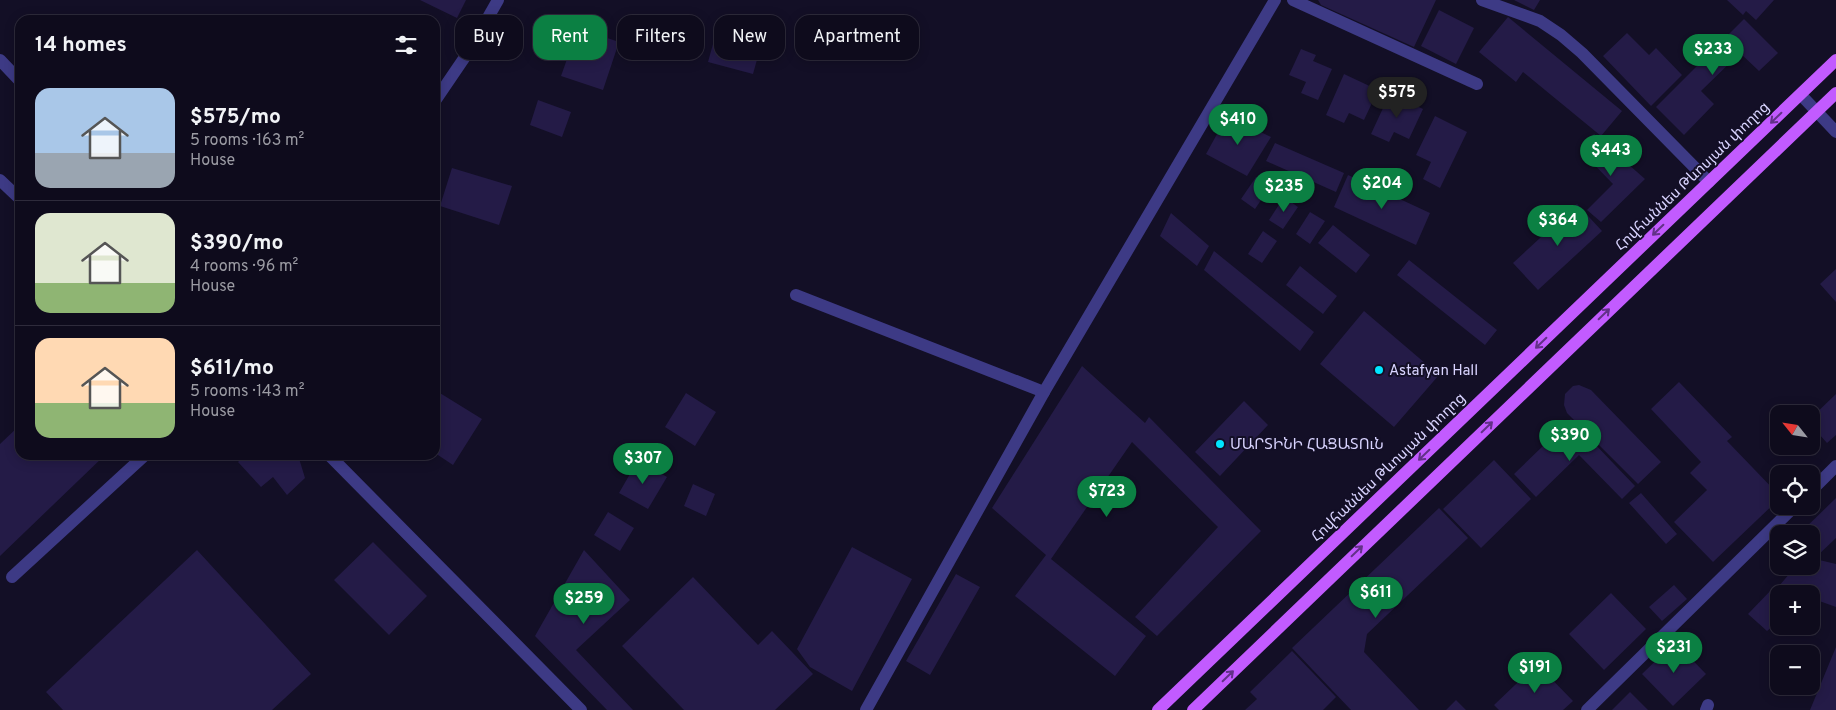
<!DOCTYPE html>
<html lang="en">
<head>
<meta charset="utf-8">
<style>
  :root { --surface:#0e0b1c; --page:#1c1929; --text:#f1f3f6; --muted:#9b9ba3; --line:#2e2b3b; --accent:#0b8043 }
  body { margin:0; font-family:Overpass,"Noto Sans Armenian",sans-serif; background:var(--page); color:var(--text); height:100vh; display:flex; flex-direction:column; font-size:19px; white-space:nowrap }
  * { box-sizing:border-box; margin:0 }
  p { font-size:16px; color:var(--muted) }
  .icon { flex:none; width:28px; height:28px; fill:none; stroke:currentColor; stroke-width:2; stroke-linecap:round; stroke-linejoin:round }
  .map { position:relative; flex:1; overflow:hidden }
  .panel { position:absolute; left:15px; top:15px; width:425px; height:445px; display:flex; flex-direction:column; background:var(--surface); border-radius:15px; box-shadow:0 2px 12px #0003,0 0 0 1px var(--line) }
  .panel>* { flex:none }
  .hud { position:absolute; left:455px; top:15px; width:475px; height:45px; display:flex; gap:10px }
  .needle { width:32px; rotate:300deg }
  .buttons { position:absolute; left:1770px; top:405px; display:grid; gap:10px }
  .buttons a { display:grid; place-items:center; width:50px; height:50px; border-radius:10px; background:var(--surface); box-shadow:0 2px 12px #0003,0 0 0 1px var(--line); font-size:25px }
  .price { position:absolute; translate:-50% -42px; padding:0 11px; border-radius:18px; background:var(--accent); color:#fff; font-size:16px; line-height:32px; filter:drop-shadow(0 1px 2px #0008) }
  .price::after { content:''; position:absolute; left:50%; top:30px; width:15px; height:11px; margin-left:-8px; background:inherit; clip-path:polygon(0 0,100% 0,50% 100%) }
  .price.active { background:#222; color:#fff }
  ul { padding:0; list-style:none }
  li { display:flex; align-items:center; gap:15px; height:125px; padding:0 20px }
  li+li { border-top:1px solid var(--line) }
  li span { display:grid; place-items:center; flex:none; width:140px; height:100px; border-radius:15px; color:#555 }
  li>.icon { margin-inline-start:auto }
  span .icon { width:60px; height:60px; fill:#fffc; stroke-width:1 }
  li b { font-size:21px }
  h2 { display:flex; justify-content:space-between; align-items:center; height:60px; padding:0 20px; font-size:21px }
  .chip { padding:0 18px; border-radius:15px; background:var(--surface); box-shadow:0 2px 12px #0003,0 0 0 1px var(--line); font-size:18px; line-height:45px }
  .chip.active { background:var(--accent); color:#fff }
  .map>svg:first-child { display:block }
  .building { fill:#241b47 }
  .lines { fill:none; stroke-linecap:round; stroke-linejoin:round }
  .service { stroke:#3d3a85; stroke-width:12 }
  .minor { stroke:#3d3a85; stroke-width:12 }
  .primary { stroke:#c25bff; stroke-width:12 }
  .oneway { stroke:#623188 }
  .poi-dot { fill:#00e5ff; stroke:#130f26; stroke-width:2 }
  .labels { text-anchor:middle; stroke-width:4; stroke-linejoin:round; paint-order:stroke }
  .street-label { font-size:15px; fill:#d9d4ff; stroke:#130f26 }
  .poi-label { font-size:15px; fill:#d9d4ff; stroke:#130f26; text-anchor:start }
</style>
</head>
<body>
<div class="map">
<svg width="1836" height="710" viewBox="0 0 1836 710">
  <rect width="100%" height="100%" fill="#130f26"/>
  <path class="building" d="M420,0h46l-9,18z
    M1318,0h118l-22,47 -93,-42z
    M1514,0h26l-6,10z
    M1727,0h47l-18,20 -10,-9 -3,4z
    M1439,10l35,18 -18,36 -35,-18z
    M1508,17l114,94 -21,25 -78,-64 -7,10 -37,-30z
    M1744,19l34,34 -19,18 -19,-18 -39,38 13,13 -30,31 -28,-28z
    M718,26l45,12 -10,36 -45,-12z
    M578,28l41,14 -16,48 -42,-14z
    M1627,33l22,22 7,-7 26,27 -31,31 -48,-50z
    M1301,49l15,6 -3,6 19,8 -14,31 -17,-7 5,-11 -17,-7z
    M1344,74l34,16 -14,30 -15,-7 -5,10 -18,-8z
    M1390,93l33,16 -14,30 -15,-7 -5,10 -18,-8z
    M538,100l33,12 -9,25 -32,-12z
    M1227,116l44,21 -24,39 -41,-22z
    M1435,116l32,16 -27,56 -17,-9 8,-17 -15,-7z
    M1594,134l51,45 -44,43 -14,-12 26,-26 -32,-33z
    M1275,143l69,30 -8,19 -70,-31z
    M452,168l60,18 -13,39 -59,-19z
    M1348,175l82,38 -14,32 -82,-38z
    M1256,177l14,10 -15,22 -14,-10z
    M1284,197l14,10 -15,22 -14,-9z
    M1577,204l25,27 -64,59 -25,-27z
    M1310,212l15,9 -15,23 -14,-10z
    M1171,213l38,33 -12,20 -37,-30z
    M1333,225l37,30 -14,18 -38,-30z
    M1263,231l14,10 -15,22 -14,-9z
    M1214,251l100,81 -14,19 -96,-81z
    M1409,260l88,70 -12,15 -88,-70z
    M1300,266l37,30 -14,18 -37,-29z
    M1836,269v33l-16,-18z
    M1364,311l75,64 -45,52 -74,-63z
    M1082,366l63,57 4,-6 112,114 -104,105 -22,-19 83,-90 -86,-85 -81,117 95,77 -31,40 -100,-80 31,-41 -54,-47z
    M1679,382l53,55 -5,4 52,54v4l-66,63 -39,-40 33,-32 -17,-17 11,-11 -50,-53z
    M1579,385l12,5 70,72 -23,22 -71,-71 -3,-8 1,-11 8,-8z
    M435,390l47,29 -29,46 -18,-12z
    M686,393l30,19 -21,34 -30,-19z
    M1836,394v41l-9,8 -16,-18v-7z
    M1244,401l24,24 -48,51 -25,-24z
    M1571,419l64,67 -13,13 -43,-44 -43,42 -22,-23z
    M20,425v30h85l-105,101v-112z
    M245,455h53l7,23 -18,17 -14,-18 -12,10 -23,-25z
    M638,460l29,17 -19,32 -29,-16z
    M1494,460l37,39 -50,49 -38,-39z
    M693,484l22,10 -9,22 -22,-10z
    M1641,493l36,41 -11,10 -37,-41z
    M1836,498v40l-20,19 -5,-2v-21h-12z
    M1439,508l29,30 -101,96 -3,18 55,58h-68l-59,-62z
    M608,512l26,16 -14,23 -26,-16z
    M373,542l54,54 -38,39 -55,-55z
    M852,547l60,32 -60,112 -42,-24 -13,-18z
    M197,550l114,124 -39,36h-209l-17,-18z
    M584,550l46,50 -54,50 57,60h-26l-72,-74z
    M1811,558l25,6v43l-25,-9v-4h-11l-21,-8 17,-20h15z
    M956,574l24,13 -50,88 -24,-14z
    M693,577l65,68 14,-14 41,43 -38,36h-91l-62,-64z
    M1674,585l13,14 -25,22 -13,-14z
    M1774,587l16,7h-11v27l-12,10 -19,-17z
    M1611,593l35,36 -42,41 -35,-36z
    M1675,642l31,32 -33,32 -31,-32z
    M1836,647v63h-26z
    M1292,651l44,46 -13,13h-78l12,-11 -7,-7z
    M1537,664l36,37 -10,9h-64l-5,-5z
    M1630,692l18,18h-36z
    M1456,700l10,10h-20z"/>
  <g class="lines">
    <path class="service" d="M1293,0l184,84
      M1482,0l58,21 21,14 21,18 127,129
      M1801,95l35,37
      M0,180l20,19
      M796,295l248,97
      M1811,491l25,-25
      M12,577l133,-122
      M1587,710l208,-204"/>
    <path class="minor" d="M0,60l20,21
      M435,101l34,-50 29,-51
      M329,455l252,255
      M866,710l178,-318 231,-392
      M1706,710l2,-5"/>
    <path class="primary" d="M1158,710l678,-650
      M1193,710l643,-617"/>
  </g>
  <defs><path id="oneway-shaft" d="M-6 0H5M1.5-3L5.5 0L1.5 3" fill="none" stroke-width="1.6" stroke-linecap="round" stroke-linejoin="round" transform="scale(1.25)"/></defs>
  <g class="oneway">
    <use href="#oneway-shaft" transform="translate(1776 118) rotate(136)"/>
    <use href="#oneway-shaft" transform="translate(1658 230) rotate(136)"/>
    <use href="#oneway-shaft" transform="translate(1604 314) rotate(-44)"/>
    <use href="#oneway-shaft" transform="translate(1541 343) rotate(136)"/>
    <use href="#oneway-shaft" transform="translate(1487 427) rotate(-44)"/>
    <use href="#oneway-shaft" transform="translate(1424 455) rotate(136)"/>
    <use href="#oneway-shaft" transform="translate(1357 551) rotate(-44)"/>
    <use href="#oneway-shaft" transform="translate(1228 676) rotate(-44)"/>
  </g>
  <g class="poi-dot">
    <circle cx="1379" cy="370" r="5"/>
    <circle cx="1220" cy="444" r="5"/>
  </g>
  <g class="labels">
    <g class="street-label">
      <text transform="translate(1692 176) rotate(-44)" y="5">Հովհաննես Թևոսյան փողոց</text>
      <text transform="translate(1388 467) rotate(-44)" y="5">Հովհաննես Թևոսյան փողոց</text>
    </g>
    <g class="poi-label">
      <text x="1389" y="375">Astafyan Hall</text>
      <text x="1230" y="449">ՄԱՐՏԻՆԻ ՀԱՑԱՏՈւՆ</text>
    </g>
  </g>
</svg>
<div class="buttons">
<a><svg class="needle" viewBox="-14 -14 28 28"><path d="M0-13l5 13h-10z" fill="#e53935"/><path d="M0 13l5-13h-10z" fill="#9b9ba3"/></svg></a>
<a><svg class="icon" aria-label="locate" viewBox="0 0 24 24"><circle cx="12" cy="12" r="6"/><path d="M12 2v4M12 18v4M2 12h4M18 12h4"/></svg></a>
<a><svg class="icon" aria-label="layers" viewBox="0 0 24 24"><path d="M12 4l9 5-9 5-9-5zM3 14l9 5 9-5"/></svg></a>
<a>+</a>
<a>−</a>
</div>
<b class="price" style="left:1713px;top:76px">$233</b>
<b class="price active" style="left:1397px;top:119px">$575</b>
<b class="price" style="left:1238px;top:146px">$410</b>
<b class="price" style="left:1611px;top:177px">$443</b>
<b class="price" style="left:1382px;top:210px">$204</b>
<b class="price" style="left:1284px;top:213px">$235</b>
<b class="price" style="left:1558px;top:247px">$364</b>
<b class="price" style="left:1570px;top:462px">$390</b>
<b class="price" style="left:643px;top:485px">$307</b>
<b class="price" style="left:1107px;top:518px">$723</b>
<b class="price" style="left:1376px;top:619px">$611</b>
<b class="price" style="left:584px;top:625px">$259</b>
<b class="price" style="left:1674px;top:674px">$231</b>
<b class="price" style="left:1535px;top:694px">$191</b>
<div class="hud">
<a class="chip">Buy</a>
<a class="chip active">Rent</a>
<a class="chip">Filters</a>
<a class="chip">New</a>
<a class="chip">Apartment</a>
</div>
<section class="panel">
<h2>14 homes<svg class="icon" aria-label="filters" viewBox="0 0 24 24"><path d="M4 7h16M4 17h16"/><circle cx="9" cy="7" r="2"/><circle cx="15" cy="17" r="2"/></svg></h2>
<ul>
<li><span style="background:linear-gradient(#a9c7e8 65%,#9aa5b1 0)"><svg class="icon" aria-label="home" viewBox="0 0 24 24"><path d="M3 11l9-7 9 7M6 9v11h12V9"/></svg></span><div><b>$575/mo</b><p>5 rooms · 163 m²</p><p>House</p></div></li>
<li><span style="background:linear-gradient(#dfe7d0 70%,#8fb573 0)"><svg class="icon" aria-label="home" viewBox="0 0 24 24"><path d="M3 11l9-7 9 7M6 9v11h12V9"/></svg></span><div><b>$390/mo</b><p>4 rooms · 96 m²</p><p>House</p></div></li>
<li><span style="background:linear-gradient(#ffd9b3 65%,#8fb573 0)"><svg class="icon" aria-label="home" viewBox="0 0 24 24"><path d="M3 11l9-7 9 7M6 9v11h12V9"/></svg></span><div><b>$611/mo</b><p>5 rooms · 143 m²</p><p>House</p></div></li>
</ul>
</section>
</div>
</body>
</html>
